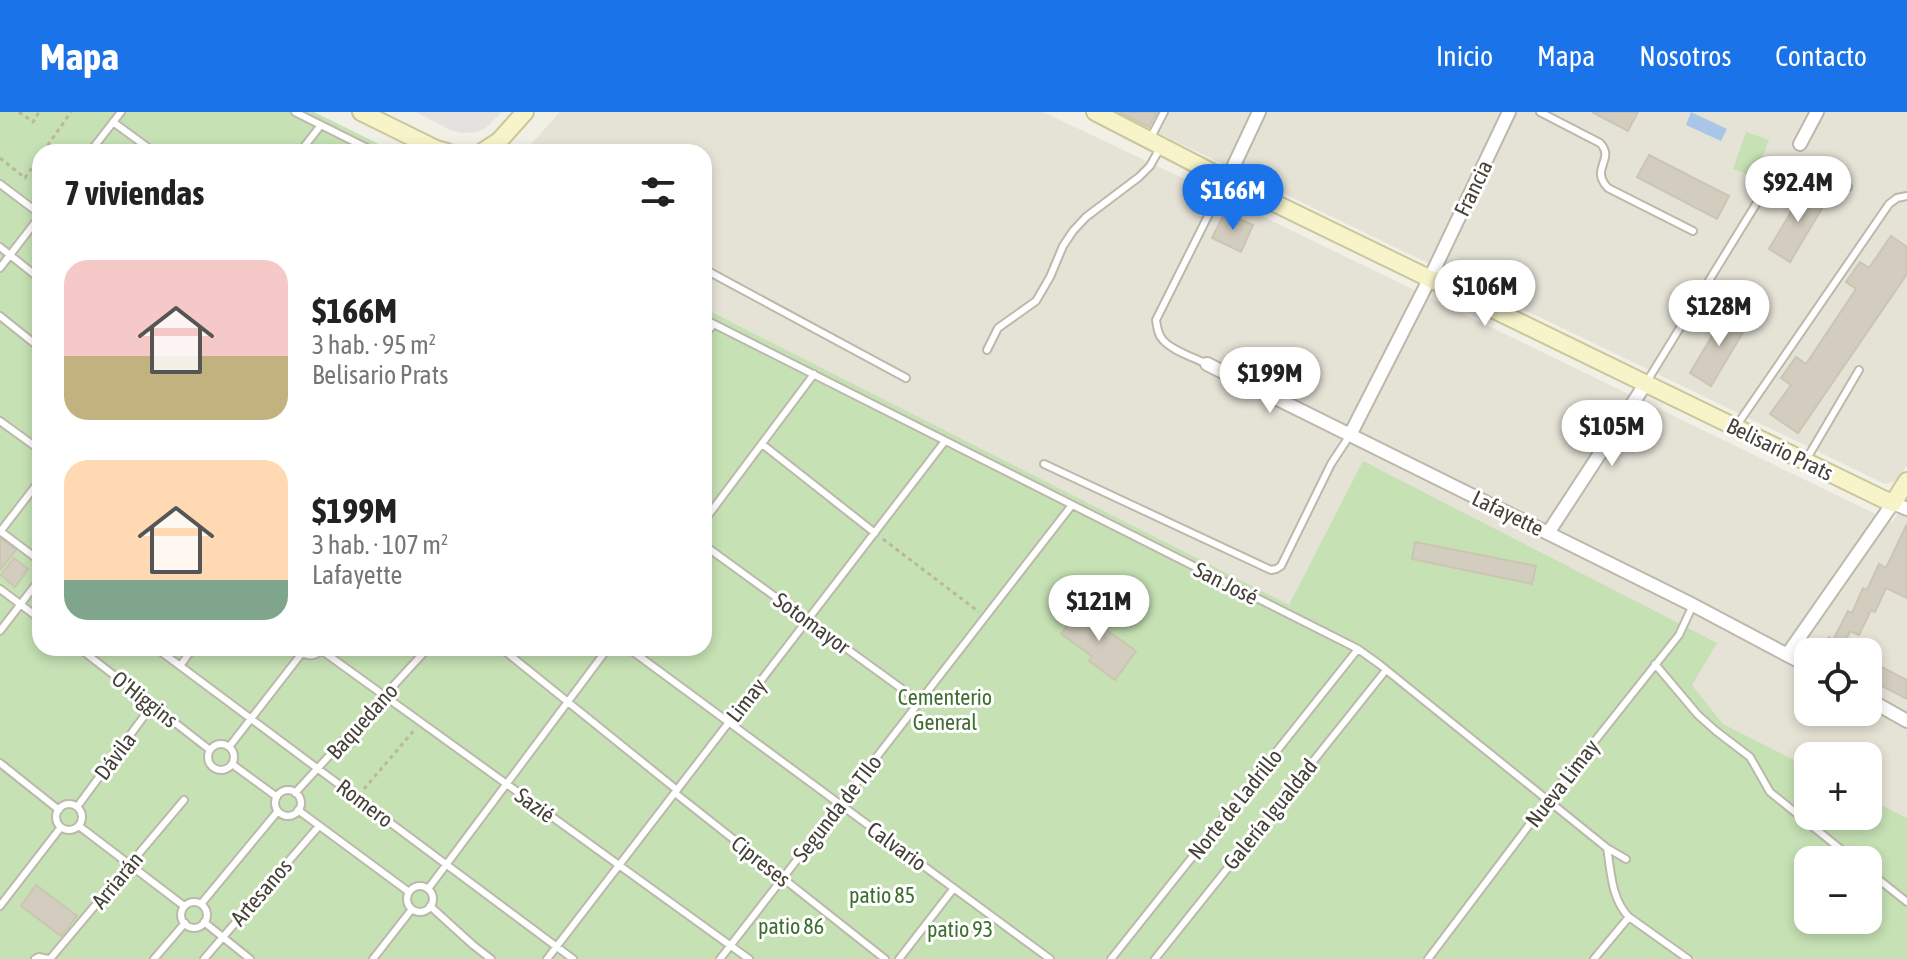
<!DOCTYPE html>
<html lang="es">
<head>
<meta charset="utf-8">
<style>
  :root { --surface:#fff; --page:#f6f6f6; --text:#222; --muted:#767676; --accent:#1a73e8 }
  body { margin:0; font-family:"Asap Condensed",sans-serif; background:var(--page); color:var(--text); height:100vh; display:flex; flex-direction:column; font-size:30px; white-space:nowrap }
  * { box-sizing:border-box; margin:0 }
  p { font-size:26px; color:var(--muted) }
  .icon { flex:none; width:44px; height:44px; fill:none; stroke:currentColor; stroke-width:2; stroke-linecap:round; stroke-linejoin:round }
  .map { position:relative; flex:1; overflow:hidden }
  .side { position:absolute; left:32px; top:32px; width:680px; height:512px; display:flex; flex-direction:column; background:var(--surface); border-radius:24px; box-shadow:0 4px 12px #0003 }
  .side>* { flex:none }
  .controls { position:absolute; left:1794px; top:526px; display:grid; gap:16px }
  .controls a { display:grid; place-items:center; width:88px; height:88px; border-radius:16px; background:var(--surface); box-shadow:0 4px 12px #0003; font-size:40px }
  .price { position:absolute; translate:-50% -68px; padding:0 18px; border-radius:28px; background:#fff; color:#222; font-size:26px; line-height:52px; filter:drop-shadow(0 2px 4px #0008) }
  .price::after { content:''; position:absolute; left:50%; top:48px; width:24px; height:18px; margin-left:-12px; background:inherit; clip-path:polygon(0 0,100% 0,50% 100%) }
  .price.on { background:var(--accent); color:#fff }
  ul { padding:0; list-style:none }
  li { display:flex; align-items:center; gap:24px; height:200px; padding:0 32px }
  li span { display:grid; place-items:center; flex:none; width:224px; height:160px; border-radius:24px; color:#555 }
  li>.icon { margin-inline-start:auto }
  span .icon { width:96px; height:96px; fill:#fffc; stroke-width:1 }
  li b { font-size:34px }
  h2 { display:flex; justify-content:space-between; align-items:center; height:96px; padding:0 32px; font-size:34px }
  header { display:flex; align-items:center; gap:48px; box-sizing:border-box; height:112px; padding:0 40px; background:var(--accent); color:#fff }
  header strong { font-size:38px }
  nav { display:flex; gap:44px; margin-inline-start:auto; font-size:28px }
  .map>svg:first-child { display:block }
  .residential { fill:#e5e2d6; fill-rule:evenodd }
  .green { fill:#c6e1b4; fill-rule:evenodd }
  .parking { fill:#e3e2de }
  .water { fill:#a9c5e8 }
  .building { fill:#d2cdbe; stroke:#ccc5b2; stroke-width:2 }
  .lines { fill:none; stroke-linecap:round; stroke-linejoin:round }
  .lane-casing { stroke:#bcb8ab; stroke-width:10 }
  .street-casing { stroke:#bcb8ab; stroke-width:16 }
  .secondary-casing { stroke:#ccc69b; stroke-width:20 }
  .path { stroke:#bcb69d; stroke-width:3; stroke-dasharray:4 4; stroke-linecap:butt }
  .lane { stroke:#fff; stroke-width:6 }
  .street { stroke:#fff; stroke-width:12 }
  .secondary { stroke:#f8f4ca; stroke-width:16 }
  .labels { text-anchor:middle; stroke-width:6; stroke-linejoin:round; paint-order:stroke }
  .street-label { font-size:22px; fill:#444137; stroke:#fff }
  .park-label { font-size:22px; fill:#3f6f30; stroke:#fff }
</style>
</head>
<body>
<header>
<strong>Mapa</strong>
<nav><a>Inicio</a><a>Mapa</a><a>Nosotros</a><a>Contacto</a></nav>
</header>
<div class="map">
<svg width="1907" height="847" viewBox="0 0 1907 847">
  <rect width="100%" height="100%" fill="#f1f0e7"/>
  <path class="residential" d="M560,0h483l192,91 657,319 15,-22v318l-39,-20v-42h-60v11l-85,-43 -32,-40 25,-40 -353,-182 -74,144 -585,-298v-156h-180zM1808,540h60v60h-60z
    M1115,0h792v353l-9,16 -13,3z"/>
  <path class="green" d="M0,0h314l81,40h-355v496h664v-340l585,297 74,-144 354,182 -25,42 31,39 85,43v49h60v-18l39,20v141h-1907zM1808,748h60v60h-60z
    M1746,20l23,8 -14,37 -22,-8z"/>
  <path class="parking" d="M416,0h86l-16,16 -10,4 -14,1 -12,-3z"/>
  <path class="water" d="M1691,0l36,17 -6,12 -35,-16z"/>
  <path class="building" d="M1119,0h38l-8,15z
    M1592,0h46l-10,19z
    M1649,43l80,41 -12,23 -80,-42z
    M1806,75l21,13 -37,62 -21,-13z
    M1224,102h5l24,11 -12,27 -29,-14z
    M1891,124l16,11v27l-109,159 -28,-19 21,-29 -10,-7 15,-21 10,7 50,-75 -10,-7 14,-20 9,6z
    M1727,199l21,13 -37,62 -21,-13z
    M1907,412v74l-21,-10 -11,24 -4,-2 -12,25 -9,-4 -6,14 14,7h-37l8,-15 4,3 15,-29 4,2 11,-25 4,2 12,-26 7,4z
    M0,426l16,12 -16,20z
    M1415,430l121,24 -4,18 -120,-25z
    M14,446l14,11 -13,18 -14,-12z
    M1082,495l25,19 -2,3 31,22 -21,29 -26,-19 3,-5 -31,-22z
    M1868,548l39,20v19l-39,-20z
    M36,773l41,31 -16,20 -40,-30z"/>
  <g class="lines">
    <defs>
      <path id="lane" d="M295,0l80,40
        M1540,0l60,31c16,17 -11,25 8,45l85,43
        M113,10l41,30
        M1150,27l14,-27
        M90,40l31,-40
        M300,40l21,-27
        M0,72l40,30
        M0,135l40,32
        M0,156l40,-52
        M704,157l202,109
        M0,204l40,32
        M704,207l654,330 21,15 228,184 19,11
        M704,223l10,-11
        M987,238l11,-22 38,-27 14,-24 13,-31 10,-15 13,-14 53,-40 11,-11 10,-18
        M1207,252c-12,-6 -36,-14 -44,-24 -5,-5 -6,-13 -7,-20l70,-140
        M1646,271l131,-213 14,-7 57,24
        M0,309l40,29
        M1737,313l152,-221 8,-6 10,-2
        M762,332l113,89
        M1806,348l53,-90
        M1044,352l227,106 5,-1 5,-3 50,-102 19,-29
        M704,409l110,-147
        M0,419l40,30
        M0,420l40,-52
        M704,433l216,157
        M0,477l40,30
        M0,519l40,-52
        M79,536l131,102
        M156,536l417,311
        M299,536c5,9 15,10 22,2
        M501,536l176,142
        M628,536l422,311
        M321,538l428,309
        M1655,552l43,51 18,16 34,26 20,35 84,68
        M180,554l13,-18
        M208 645a13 13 0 1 1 26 0a13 13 0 1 1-26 0Z
        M229,635l73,-94
        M0,651l59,47
        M232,652l45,33
        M275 691a13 13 0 1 1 26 0a13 13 0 1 1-26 0Z
        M295,681l133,-145
        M675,681l210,166
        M56 705a13 13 0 1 1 26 0a13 13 0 1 1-26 0Z
        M77,695l76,-103
        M298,698l111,82
        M79,714l105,80
        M1607,736c4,23 4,51 22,69l59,42
        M1868,759l39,31
        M407 787a13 13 0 1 1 26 0a13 13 0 1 1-26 0Z
        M428,777l180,-241
        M181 803a13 13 0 1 1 26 0a13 13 0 1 1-26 0Z
        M201,792l77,-93
        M0,794l61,-79
        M430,794l43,39 18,14
        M204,810l46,37
        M35,847l4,-2 9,2
        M50,847l134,-159
        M154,847l31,-36
        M204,847l115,-133
        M373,847l39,-50
        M547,847l398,-518
        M720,847l352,-454
        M899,847l55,-71
        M1111,847l247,-310
        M1155,847l231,-289
        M1428,847l120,-159 131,-165 14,-30
        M1594,847l35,-42"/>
      <path id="street" d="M1800,32l17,-32
        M1227,68l32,-68
        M1207,252l486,241 115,61
        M1350,323l80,-157 79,-166
        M1548,421l98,-150
        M1787,543l106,-152 14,6
        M1868,587l39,22"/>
      <path id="secondary" d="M361,0l75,37 11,3
        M1095,0l132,68 656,319 10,4 14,-22
        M482,40l17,-11 26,-29"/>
    </defs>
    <use href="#lane" class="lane-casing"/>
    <use href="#street" class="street-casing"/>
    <use href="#secondary" class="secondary-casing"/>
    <path class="path" d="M19,0l14,10 6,-10
      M43,40l28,-40
      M0,46l25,20 15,-22
      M883,427l96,73
      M364,677l52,-61"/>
    <use href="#lane" class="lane"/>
    <use href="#street" class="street"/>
    <use href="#secondary" class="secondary"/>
  </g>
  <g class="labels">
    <g class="street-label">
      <text transform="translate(1473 76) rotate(-64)" y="8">Francia</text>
      <text transform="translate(1780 337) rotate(26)" y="8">Belisario Prats</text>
      <text transform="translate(1508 401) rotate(26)" y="8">Lafayette</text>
      <text transform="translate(1226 471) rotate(27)" y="8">San José</text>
      <text transform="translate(812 511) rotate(36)" y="8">Sotomayor</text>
      <text transform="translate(145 587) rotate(38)" y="8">O'Higgins</text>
      <text transform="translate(746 588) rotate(-52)" y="8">Limay</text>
      <text transform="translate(362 609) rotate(-48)" y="8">Baquedano</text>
      <text transform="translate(115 644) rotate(-53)" y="8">Dávila</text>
      <text transform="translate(1562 671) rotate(-52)" y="8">Nueva Limay</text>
      <text transform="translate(365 691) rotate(37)" y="8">Romero</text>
      <text transform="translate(1235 692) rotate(-51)" y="8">Norte de Ladrillo</text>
      <text transform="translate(535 693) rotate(36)" y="8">Sazié</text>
      <text transform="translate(837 696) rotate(-52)" y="8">Segunda de TIlo</text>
      <text transform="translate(1270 702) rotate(-51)" y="8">Galería Igualdad</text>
      <text transform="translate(897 734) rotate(36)" y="8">Calvario</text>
      <text transform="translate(761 749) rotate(38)" y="8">Cipreses</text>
      <text transform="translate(117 768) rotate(-50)" y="8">Arriarán</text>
      <text transform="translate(261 780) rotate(-49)" y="8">Artesanos</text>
    </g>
    <g class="park-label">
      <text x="945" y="593">Cementerio<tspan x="945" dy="25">General</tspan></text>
      <text x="882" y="791">patio 85</text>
      <text x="791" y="822">patio 86</text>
      <text x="960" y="825">patio 93</text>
    </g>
  </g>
</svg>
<div class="controls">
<a><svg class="icon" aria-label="locate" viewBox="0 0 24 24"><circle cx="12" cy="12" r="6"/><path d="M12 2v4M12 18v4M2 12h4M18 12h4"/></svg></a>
<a>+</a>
<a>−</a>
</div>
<b class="price" style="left:1798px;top:112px">$92.4M</b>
<b class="price on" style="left:1233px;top:120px">$166M</b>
<b class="price" style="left:1485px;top:216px">$106M</b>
<b class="price" style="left:1719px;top:236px">$128M</b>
<b class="price" style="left:1270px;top:303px">$199M</b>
<b class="price" style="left:1612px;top:356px">$105M</b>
<b class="price" style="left:1099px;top:531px">$121M</b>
<section class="side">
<h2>7 viviendas<svg class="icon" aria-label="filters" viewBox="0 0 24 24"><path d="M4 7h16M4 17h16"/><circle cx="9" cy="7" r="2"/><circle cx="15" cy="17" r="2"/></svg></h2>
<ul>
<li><span style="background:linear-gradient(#f6c9c9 60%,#c2b280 0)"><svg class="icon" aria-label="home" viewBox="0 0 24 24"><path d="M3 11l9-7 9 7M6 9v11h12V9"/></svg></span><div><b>$166M</b><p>3 hab. · 95 m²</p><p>Belisario Prats</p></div></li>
<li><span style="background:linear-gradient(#ffd9b3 75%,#7fa58c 0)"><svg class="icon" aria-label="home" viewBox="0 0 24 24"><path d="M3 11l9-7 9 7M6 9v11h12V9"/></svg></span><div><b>$199M</b><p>3 hab. · 107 m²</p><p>Lafayette</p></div></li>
</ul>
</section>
</div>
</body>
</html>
